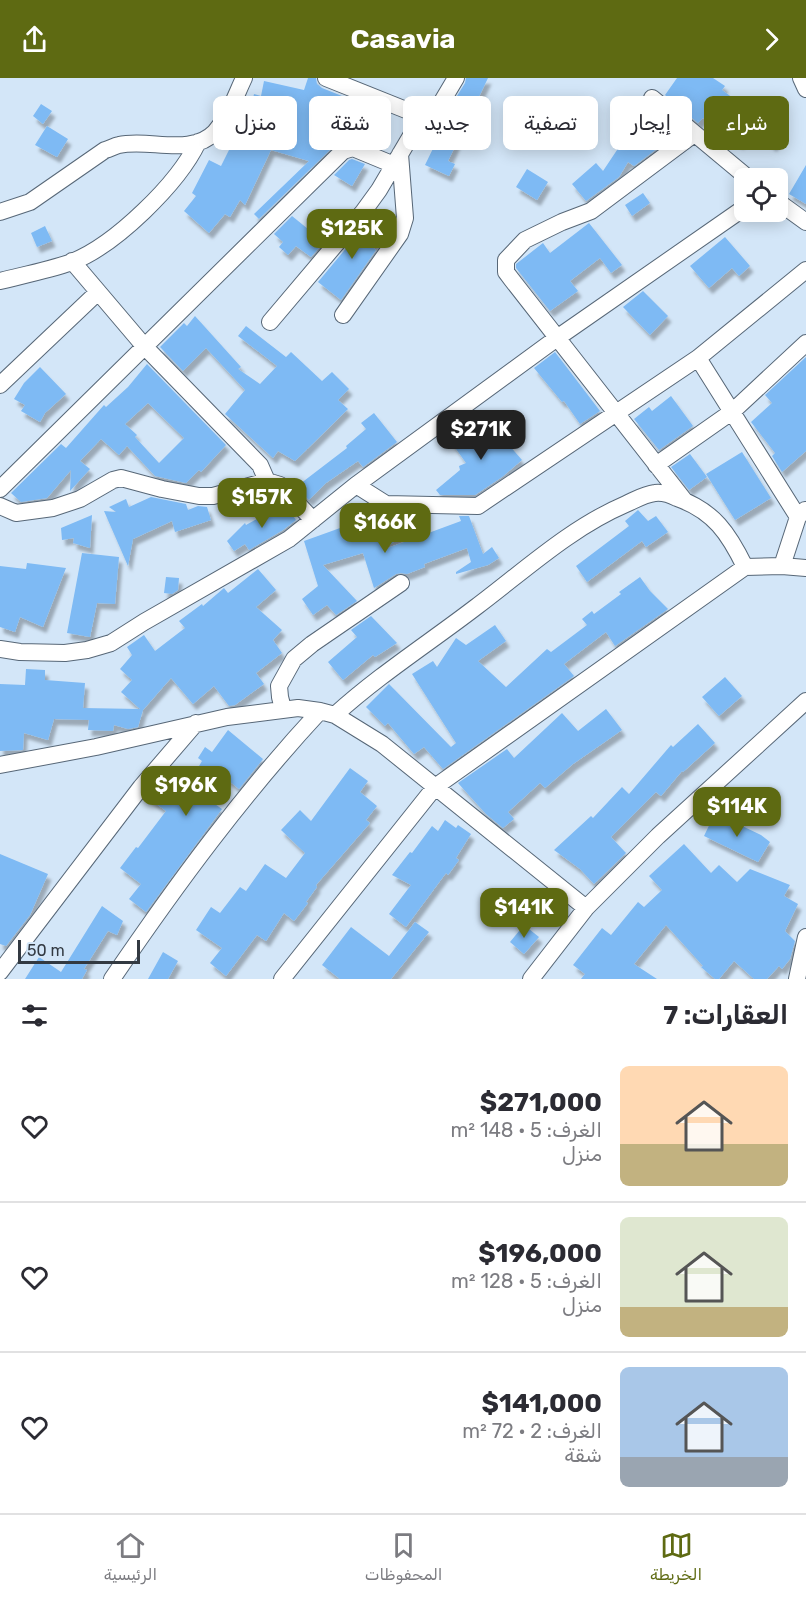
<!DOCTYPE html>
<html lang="ar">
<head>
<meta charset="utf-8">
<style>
  :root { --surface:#fff; --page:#f7f7f7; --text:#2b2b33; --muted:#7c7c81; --line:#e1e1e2; --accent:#5e6a12 }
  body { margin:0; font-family:Rubik,"Noto Naskh Arabic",sans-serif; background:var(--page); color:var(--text); direction:rtl; height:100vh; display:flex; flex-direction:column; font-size:22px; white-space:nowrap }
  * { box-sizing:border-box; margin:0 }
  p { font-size:20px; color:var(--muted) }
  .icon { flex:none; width:33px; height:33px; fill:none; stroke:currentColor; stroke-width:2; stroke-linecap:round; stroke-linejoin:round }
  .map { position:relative; height:901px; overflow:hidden; direction:ltr }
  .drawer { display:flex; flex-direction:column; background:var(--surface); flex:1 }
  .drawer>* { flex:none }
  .guide { position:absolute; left:18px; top:18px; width:771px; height:54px; direction:rtl; display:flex; gap:12px }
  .tools { position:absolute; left:734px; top:90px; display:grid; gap:12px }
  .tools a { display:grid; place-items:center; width:54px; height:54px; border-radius:9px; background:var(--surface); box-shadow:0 3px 15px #0003; font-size:30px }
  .scale { position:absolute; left:18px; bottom:15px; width:122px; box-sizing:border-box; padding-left:6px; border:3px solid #323941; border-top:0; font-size:16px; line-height:21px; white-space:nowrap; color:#323941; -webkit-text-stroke:4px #d3e6f8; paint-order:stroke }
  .price { position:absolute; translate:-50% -51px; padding:0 14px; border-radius:12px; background:var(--accent); color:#fff; font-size:20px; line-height:39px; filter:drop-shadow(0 2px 3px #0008) }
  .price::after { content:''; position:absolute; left:50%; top:36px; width:18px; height:14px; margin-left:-9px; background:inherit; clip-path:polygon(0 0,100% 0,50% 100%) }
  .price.current { background:#222; color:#fff }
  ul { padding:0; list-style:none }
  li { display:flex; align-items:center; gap:18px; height:150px; padding:0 18px }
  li+li { border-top:2px solid var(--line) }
  li span { display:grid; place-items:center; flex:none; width:168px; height:120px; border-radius:9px; color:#555 }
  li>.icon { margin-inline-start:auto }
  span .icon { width:72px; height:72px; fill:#fffc; stroke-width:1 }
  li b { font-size:26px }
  h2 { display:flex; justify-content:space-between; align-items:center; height:72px; padding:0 18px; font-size:26px }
  .chip { padding:0 21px; border-radius:9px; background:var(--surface); box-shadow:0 3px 15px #0003; font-size:21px; line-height:54px }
  .chip.current { background:var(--accent); color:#fff }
  header { display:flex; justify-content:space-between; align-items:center; height:78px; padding:0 18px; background:var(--accent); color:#fff; font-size:27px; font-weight:700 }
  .tab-bar { display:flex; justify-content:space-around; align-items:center; height:84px; border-top:2px solid var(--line); background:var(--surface); font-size:16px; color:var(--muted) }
  .tab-bar a { display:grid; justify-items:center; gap:3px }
  .tab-bar .current { color:var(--accent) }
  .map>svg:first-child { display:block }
  .building { fill:#7ebaf4; fill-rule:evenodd; filter:url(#shadow) }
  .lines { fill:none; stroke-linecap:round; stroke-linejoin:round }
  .minor-casing { stroke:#576777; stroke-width:18 }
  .minor { stroke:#fff; stroke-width:16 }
</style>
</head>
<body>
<header><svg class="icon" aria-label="forward" viewBox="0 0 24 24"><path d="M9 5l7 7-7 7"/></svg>Casavia<svg class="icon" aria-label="share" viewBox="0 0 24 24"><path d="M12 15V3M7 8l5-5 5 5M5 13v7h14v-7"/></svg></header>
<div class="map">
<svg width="806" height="901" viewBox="0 0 806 901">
  <defs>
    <filter id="shadow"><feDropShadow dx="3.5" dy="6" stdDeviation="1.5" flood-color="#0004"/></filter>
  </defs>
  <rect width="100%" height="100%" fill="#d3e6f8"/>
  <path class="building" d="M308,0h8l1,6 5,4 45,18 -13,32 -18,6 -77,75 -5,-5 55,-53 -38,-11 -26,55 -5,-5 -10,17 -5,-3 -16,19 -25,-22 12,-15 -4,-3 17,-33 12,6 12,-24 5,3 6,-19h3l7,-32 7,2 3,-15 40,9z
    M466,0h22l-40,83 7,3 -6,12 -24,-11 16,-33 -5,-2 29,-47z
    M677,0h36l12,8 -3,4 41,30 18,17 -8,9 -21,-19 -12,17 -37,-26 -5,5 -33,-28z
    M41,26l11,7 -9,13 -10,-8z
    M648,31l30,24 -44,33 -6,-4 -9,15 -33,24 -14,-17 24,-21 7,8 24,-36 2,2z
    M47,48l21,13 -11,18 -22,-12z
    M352,81l13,5 -13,22 -18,-11 15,-15z
    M806,87v39l-17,-10z
    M527,91l21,13 -11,18 -21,-13z
    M643,115l7,10 -18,13 -7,-11z
    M292,138l32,26 -13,15 -15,-11 -8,9 -9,-8 4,-5 -9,-8z
    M373,138l12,10 -10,12 2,2 -5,7 4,3 -35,50 -23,-18z
    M589,145l33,42 -11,8 -11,-15 -30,23 8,10 -28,20 -34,-43v-4l27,-21 7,10z
    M45,148l7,15 -15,6 -6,-14z
    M725,159l25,29 -11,10 -7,-8 -23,20 -19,-22z
    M643,213l25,25 -18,19 -27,-28z
    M195,238l46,51 -3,2 22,15 17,-18 -39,-30 8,-10 40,31 5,-5 31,29 10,-9 17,17 -11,11 10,9 -53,52 -17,-10 -5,7 -48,-44 20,-24 -39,-42 -23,23 -23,-24 24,-24 3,3z
    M555,274l45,59 -20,13 -16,-23 -2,1 -28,-34z
    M806,279v94l-24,21 -10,-16 3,-3 -24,-31 21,-19 -7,-8z
    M147,286l79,81 -25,27 -2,-2 -13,13 -31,-7 -28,-30 -8,9 -18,-16 -21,22 10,8 -20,22 1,-21 -24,28 -26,4 -10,-9 50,-49 5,4 38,-43 2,2 22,-20zM148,325l36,35 -25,25 -24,-26 2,-2 -12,-11z
    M40,289l26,27 -21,19 -5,9 -19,-11 4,-6 -11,-6 10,-16z
    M671,318l22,30 -34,24 -25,-31 15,-12 3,4z
    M374,335l23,29 -34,25 -5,-6 -32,22 -17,17 -13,-13 51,-39 -1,-2 20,-17 -5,-6z
    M501,341l8,12 -8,5 21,24 -20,17 -27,18h-35l-4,-5 24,-20 -1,-4 7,-3 -17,-24 11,-8 7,10z
    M742,374l29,46 -36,22 -29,-46z
    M690,376l17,23 -18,13 -18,-23z
    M151,419l35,7 2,6 10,-4 9,1 4,13 -36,12 -3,-11 -39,18 -5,27 -24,-55 12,1 -7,-5 17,-8 3,8z
    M284,426l12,16 -13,10 -34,20 -4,-6 -11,7 -7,-10 18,-18 1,2z
    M376,432l5,6 20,-1 2,19 -18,15 76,-28 -2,-5h10l14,38 9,-7 7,11 -11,7 -32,9v-2l15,-10 -4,-14 -43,16 1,3 -18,7 -6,-1 -5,1 -22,14 -11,-35 -40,12 34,36 -21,14 -9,-10 -14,10 -11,-16 16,-13 -14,-45 50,-18 -1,-5z
    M638,432l10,11 8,-5 12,16 -22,15 -4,-6 -55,41 -11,-16 53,-40 -4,-5z
    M92,437l-2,33 -17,-5 1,-5 -12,2 -1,-12z
    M82,475l37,4 -4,47 -18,-1 -7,34 -23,-4z
    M27,485l39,5 -23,59 -23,-10 -5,15 -15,-5v-61l26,3z
    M258,491l18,21 -20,17 26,23 -9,10 9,13 -26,20 8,11 -29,21 -6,1 -15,-20 -21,18 -22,-26 -28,32 -5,17 -10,2 -14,-4 -1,6 -25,-1 1,-10 -35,-1 -6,21 -24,-7 -1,17 -23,1v-67l25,1 1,-16 19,1v10l40,3 -2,25 57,1 -19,-17 11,-12 -12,-11 12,-14 -5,-8 17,-12 11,16 30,-23 -6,-7 23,-17 1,2 21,-18 4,5z
    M166,499l13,1 -1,12 -6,4 -8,-1z
    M640,499l10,14 18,18 -53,37 -9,-14 -42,32 10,12 -131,93 -19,-22 -10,7 -26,-31 -3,3 -19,-19 23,-23 62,63 5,-4 -44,-69 21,-13 4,6 19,-29 10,7 29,-20 11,16 -28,20 28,26 41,-38 4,3 36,-27 -5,-6 10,-8 2,3 27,-20 -2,-2z
    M371,538l26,27 -22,14 -2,-2 -30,25 -15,-18 29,-25 -6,-7z
    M725,599l17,19 -23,20 -17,-19z
    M606,631l16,21 -49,34 -28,24 -5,-5 -32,29 6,7 -11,9 -17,-14 -28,-31 49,-34 7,9 48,-45 16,18z
    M698,646l17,19 -32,29 -1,-1 -21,25 -5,-4 -45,45 15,16 -32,31 -14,-15 -26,-19 37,-34 2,2 29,-31 7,7 42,-49 2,2z
    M228,652l35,29 -24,30 -16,-13 -14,24 13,9 -76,103 -17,-13 12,-15 -21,-16 16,-21 2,1 28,-37 -19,-14 16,-19 16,11 5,-7 4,3 14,-24 -4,-3 7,-11 7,5z
    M350,690l18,13 -8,11 17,14 -11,14 4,3 -54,62 1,2 -11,15 2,1 -14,18 -10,-8 -18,28 -9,-6 -31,41 -16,-13 12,-15 -26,-18 15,-23 9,6 20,-26 6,4 19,-27 21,14 19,-25 -24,-23 19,-20 11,11z
    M715,735l46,22 9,7 -12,20 -54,-26z
    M445,742l11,8 2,-3 13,9 -15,24 3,2 -11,15 -2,-2 -40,54 -17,-13 22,-29 -19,-10 18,-23 2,1 20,-27 6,5z
    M684,766l27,29 8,-8 18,17 13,-13 40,16 -6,11 14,8 -13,27 10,10 -5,18 -8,10 -3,-3 -12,13h-13l-20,-18 -15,18h-4l-14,-12 2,-1 -37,-41 -32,39 23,15h-76l4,-5 -12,-9 29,-37 9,7 27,-33 6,5 18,-17 -13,-14z
    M0,776l48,20 -18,41 -24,31 -6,-2z
    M102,828l21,15 -6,14 -9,-4 -24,38 3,1 -5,9h-57l14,-22 22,15z
    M415,844l14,10 -38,47h-51l-18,-14 29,-38 38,29z
    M524,847l15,12 -15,17 -14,-12z
    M163,874l15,9 -10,18h-20z"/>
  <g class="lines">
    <defs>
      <path id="minor" d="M326,0l105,42
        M801,0l5,11
        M652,20l96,80
        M777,123l29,21
        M0,134l30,-10 75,-52c5,-1 9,-4 14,-5 30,-7 72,12 96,-13 14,-16 20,-35 29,-54
        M72,183l73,86 115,118 7,16
        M0,203c24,-6 49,-11 72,-19 43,-17 106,-78 126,-120
        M343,237l57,-81 5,-16 -5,-64
        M270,244l93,-110 16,-22 33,-56 11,-11 8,-3 25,-42
        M698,280l100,159
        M0,307l98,-93
        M656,387l77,-54 73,-68
        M356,407l30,19 92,2 220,-148 108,-88
        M0,411l343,-338 10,-3 41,17
        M684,422l-172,-220 -6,-8v-12l19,-20 37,-18 29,-11 103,-77
        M0,428l16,7 37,-5 27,-9 33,-19 8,-2 41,11 37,7h14l54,-15 13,4 33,35
        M782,488l16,-49 7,-7
        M0,571l20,3 45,1 22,-3 24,-7 33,-21 145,-83 67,-54 201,-147 187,-130
        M283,631l-3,-12 -1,-11 15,-27 18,-15 89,-61
        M335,637c44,-40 94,-72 141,-108 48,-36 94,-79 150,-103 9,-4 19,-10 29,-11 8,-1 16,2 22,5 37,13 52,36 68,69
        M0,687l96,-18 131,-30 71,-9 22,3 15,4 47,29 204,164
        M0,894l141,-185 55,-64
        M112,901c64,-94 131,-185 208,-268
        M282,901l153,-192 310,-220 37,-1 24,2
        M531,901l55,-71 72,-72 148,-135
        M797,901l9,-42"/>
    </defs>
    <use href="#minor" class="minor-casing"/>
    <use href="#minor" class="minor"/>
  </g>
</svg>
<div class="tools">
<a><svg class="icon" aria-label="locate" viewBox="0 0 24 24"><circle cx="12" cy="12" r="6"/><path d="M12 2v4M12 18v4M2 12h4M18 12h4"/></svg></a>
</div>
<div class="scale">50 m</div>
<b class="price" style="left:352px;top:182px">$125K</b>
<b class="price current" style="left:481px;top:383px">$271K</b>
<b class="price" style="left:262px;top:451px">$157K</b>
<b class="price" style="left:385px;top:476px">$166K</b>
<b class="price" style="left:186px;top:739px">$196K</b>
<b class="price" style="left:737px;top:760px">$114K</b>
<b class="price" style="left:524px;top:861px">$141K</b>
<div class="guide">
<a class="chip current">شراء</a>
<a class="chip">إيجار</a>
<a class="chip">تصفية</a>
<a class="chip">جديد</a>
<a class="chip">شقة</a>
<a class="chip">منزل</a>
</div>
</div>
<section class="drawer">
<h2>العقارات: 7<svg class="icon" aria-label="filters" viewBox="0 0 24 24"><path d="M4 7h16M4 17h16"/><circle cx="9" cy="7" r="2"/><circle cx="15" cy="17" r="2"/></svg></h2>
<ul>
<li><span style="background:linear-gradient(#ffd9b3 65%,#c2b280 0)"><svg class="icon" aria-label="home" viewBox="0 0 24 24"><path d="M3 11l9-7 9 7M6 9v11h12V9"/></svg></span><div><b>$271,000</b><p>الغرف: 5 · 148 m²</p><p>منزل</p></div><svg class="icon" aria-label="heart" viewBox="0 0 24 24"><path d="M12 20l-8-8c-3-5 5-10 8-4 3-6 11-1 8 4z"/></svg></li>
<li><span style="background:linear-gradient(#dfe7d0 75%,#c2b280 0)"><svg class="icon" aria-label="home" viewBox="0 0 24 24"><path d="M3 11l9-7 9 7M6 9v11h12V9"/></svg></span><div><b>$196,000</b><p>الغرف: 5 · 128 m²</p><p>منزل</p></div><svg class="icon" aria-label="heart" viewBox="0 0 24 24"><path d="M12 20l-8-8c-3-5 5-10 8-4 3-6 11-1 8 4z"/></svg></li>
<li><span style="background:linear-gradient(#a9c7e8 75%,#9aa5b1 0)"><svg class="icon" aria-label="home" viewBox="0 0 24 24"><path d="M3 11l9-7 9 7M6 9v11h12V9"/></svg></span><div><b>$141,000</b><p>الغرف: 2 · 72 m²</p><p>شقة</p></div><svg class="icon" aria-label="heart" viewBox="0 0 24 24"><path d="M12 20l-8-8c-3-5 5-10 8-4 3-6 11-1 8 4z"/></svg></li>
</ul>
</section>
<nav class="tab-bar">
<a class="current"><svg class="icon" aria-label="map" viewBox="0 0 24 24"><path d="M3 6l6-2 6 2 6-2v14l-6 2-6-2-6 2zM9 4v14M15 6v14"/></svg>الخريطة</a>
<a><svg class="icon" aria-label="saved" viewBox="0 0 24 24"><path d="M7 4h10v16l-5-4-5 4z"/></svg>المحفوظات</a>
<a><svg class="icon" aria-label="home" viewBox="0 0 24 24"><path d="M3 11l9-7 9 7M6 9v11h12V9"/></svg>الرئيسية</a>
</nav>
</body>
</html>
